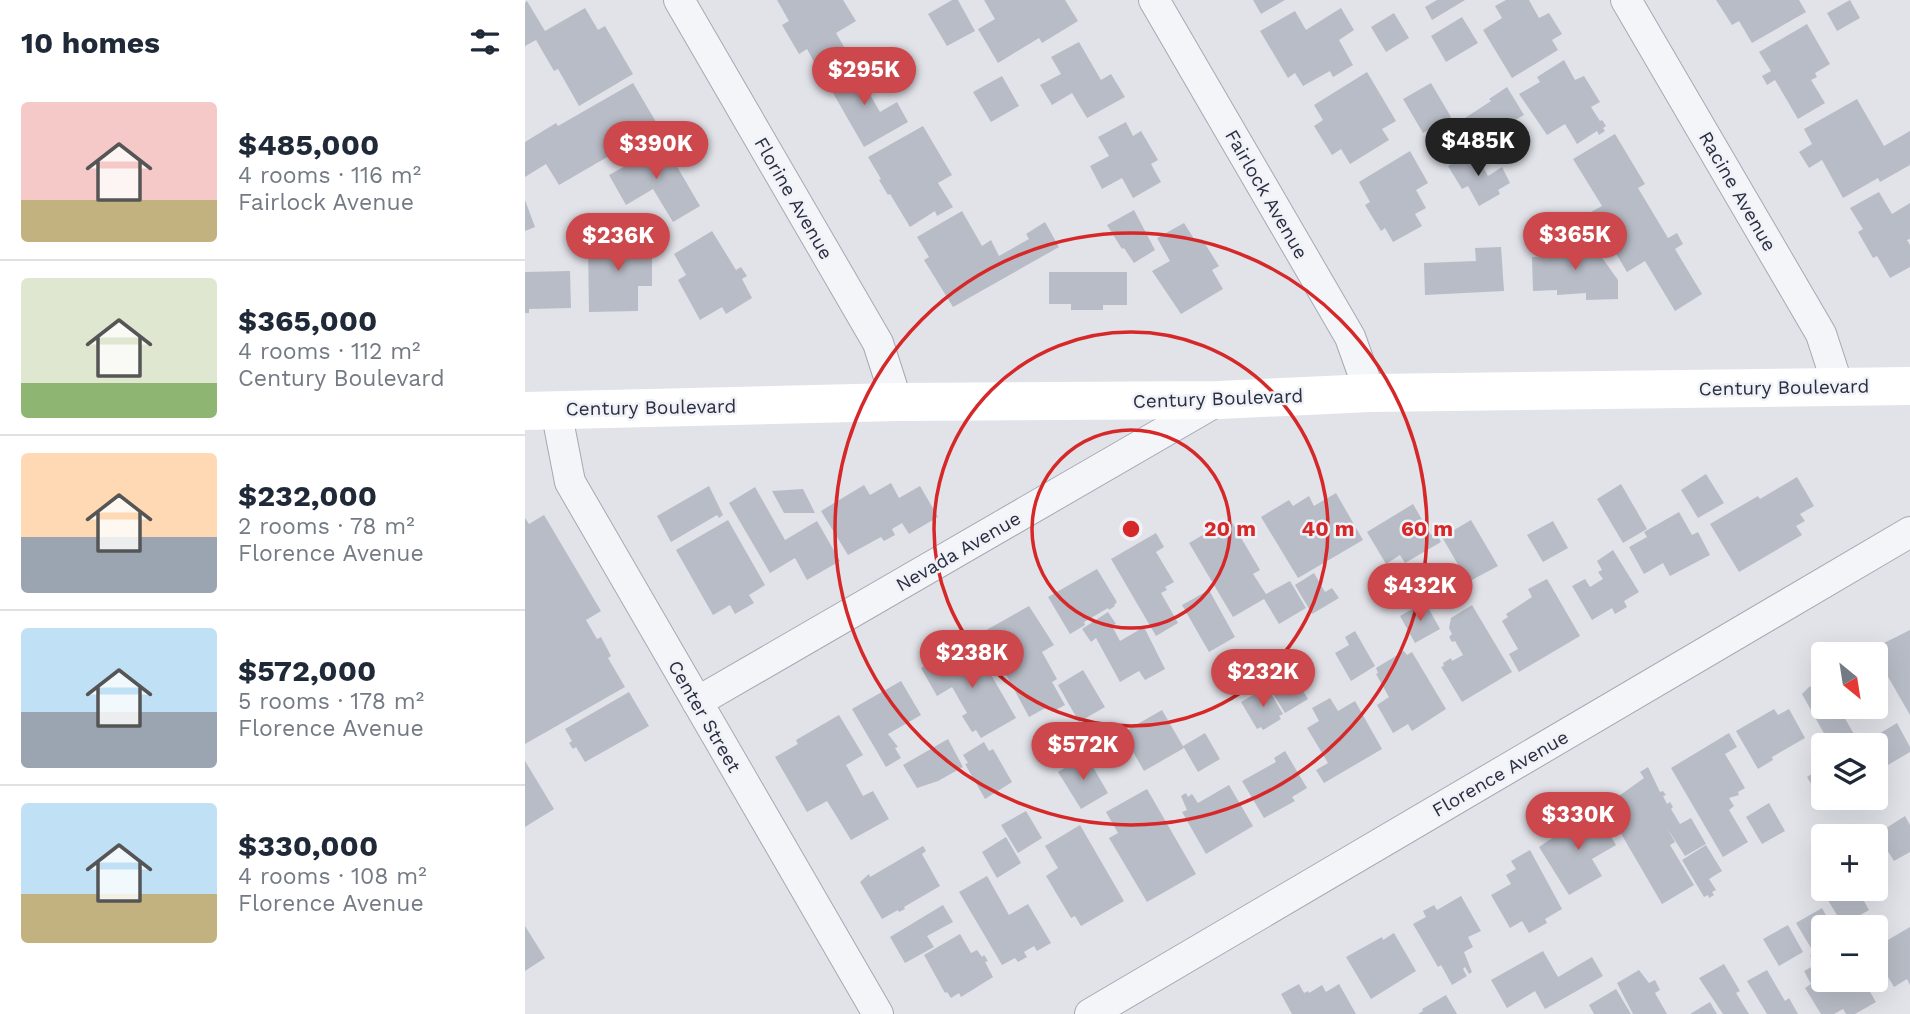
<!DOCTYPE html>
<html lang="en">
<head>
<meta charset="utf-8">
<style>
  :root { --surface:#fff; --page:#f6f6f7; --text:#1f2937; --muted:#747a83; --line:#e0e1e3; --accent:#cc484c }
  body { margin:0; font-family:"Work Sans",sans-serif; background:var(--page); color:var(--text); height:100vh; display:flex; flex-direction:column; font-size:26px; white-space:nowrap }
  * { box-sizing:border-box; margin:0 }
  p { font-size:23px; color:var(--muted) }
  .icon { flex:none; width:38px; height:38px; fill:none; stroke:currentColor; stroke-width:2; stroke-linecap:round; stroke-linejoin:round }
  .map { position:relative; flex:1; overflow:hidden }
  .side { display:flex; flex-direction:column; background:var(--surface); width:525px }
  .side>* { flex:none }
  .needle { width:46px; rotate:150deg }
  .tools { position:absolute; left:1286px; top:642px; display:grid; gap:14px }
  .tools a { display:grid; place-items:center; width:77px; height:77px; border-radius:7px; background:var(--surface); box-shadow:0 7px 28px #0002; font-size:35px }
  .price { position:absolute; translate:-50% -60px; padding:0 16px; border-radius:24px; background:var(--accent); color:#fff; font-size:23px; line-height:46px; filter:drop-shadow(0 2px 4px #0008) }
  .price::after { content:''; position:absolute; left:50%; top:42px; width:21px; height:16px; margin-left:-10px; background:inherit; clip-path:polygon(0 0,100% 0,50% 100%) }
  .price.current { background:#222; color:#fff }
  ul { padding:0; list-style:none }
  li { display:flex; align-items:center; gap:21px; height:175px; padding:0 21px }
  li+li { border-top:2px solid var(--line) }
  li span { display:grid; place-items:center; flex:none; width:196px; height:140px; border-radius:7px; color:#555 }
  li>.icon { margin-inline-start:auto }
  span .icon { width:84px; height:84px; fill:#fffc; stroke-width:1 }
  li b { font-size:30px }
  h2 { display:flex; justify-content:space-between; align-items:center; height:84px; padding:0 21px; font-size:30px }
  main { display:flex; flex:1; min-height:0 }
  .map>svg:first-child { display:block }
  .building { fill:#b8bcc6 }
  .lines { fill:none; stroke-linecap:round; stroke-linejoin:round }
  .street-casing { stroke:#a6a9b3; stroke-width:32 }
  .street { stroke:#f4f5f8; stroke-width:30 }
  .secondary { stroke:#fff; stroke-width:38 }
  .ring { fill:none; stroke:#d62828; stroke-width:3.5 }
  .labels { text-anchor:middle; stroke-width:5; stroke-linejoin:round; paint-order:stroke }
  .street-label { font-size:19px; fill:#292f41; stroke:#f0f2f7 }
  .centre { fill:#d62828; stroke:#f0f2f7; stroke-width:3.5 }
  .ring-label { font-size:21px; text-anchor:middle; font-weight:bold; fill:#d62828; stroke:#f0f2f7; stroke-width:5; stroke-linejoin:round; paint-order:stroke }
</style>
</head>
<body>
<main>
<section class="side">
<h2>10 homes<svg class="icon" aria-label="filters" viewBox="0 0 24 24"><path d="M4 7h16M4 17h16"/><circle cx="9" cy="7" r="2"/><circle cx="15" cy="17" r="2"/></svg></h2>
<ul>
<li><span style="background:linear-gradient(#f6c9c9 70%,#c2b280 0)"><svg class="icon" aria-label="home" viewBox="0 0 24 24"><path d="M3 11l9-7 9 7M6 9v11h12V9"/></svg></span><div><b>$485,000</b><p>4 rooms · 116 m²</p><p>Fairlock Avenue</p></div></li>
<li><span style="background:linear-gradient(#dfe7d0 75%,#8fb573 0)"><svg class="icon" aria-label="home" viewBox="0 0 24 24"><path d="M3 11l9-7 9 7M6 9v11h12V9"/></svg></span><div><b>$365,000</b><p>4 rooms · 112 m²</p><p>Century Boulevard</p></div></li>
<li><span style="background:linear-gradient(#ffd9b3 60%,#9aa5b1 0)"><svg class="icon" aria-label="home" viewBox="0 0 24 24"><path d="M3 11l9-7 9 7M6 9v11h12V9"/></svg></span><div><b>$232,000</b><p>2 rooms · 78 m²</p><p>Florence Avenue</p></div></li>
<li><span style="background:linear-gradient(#bfe0f5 60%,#9aa5b1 0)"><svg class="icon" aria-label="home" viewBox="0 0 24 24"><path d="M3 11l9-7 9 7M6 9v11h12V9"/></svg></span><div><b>$572,000</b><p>5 rooms · 178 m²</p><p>Florence Avenue</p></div></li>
<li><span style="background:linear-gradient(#bfe0f5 65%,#c2b280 0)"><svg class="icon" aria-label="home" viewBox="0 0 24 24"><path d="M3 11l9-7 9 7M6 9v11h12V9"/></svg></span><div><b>$330,000</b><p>4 rooms · 108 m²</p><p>Florence Avenue</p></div></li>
</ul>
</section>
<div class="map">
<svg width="1385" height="1014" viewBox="0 0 1385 1014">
  <rect width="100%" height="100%" fill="#e1e3e9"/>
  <path class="building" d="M252,0h66l13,21 -20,12 11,19 -29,17 -11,-20 -8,5 -17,-29 7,-4z
    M427,0h6l17,31 -28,15 -19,-32z
    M459,0h81l13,21 -36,22 -3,-5 -41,25 -20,-34 17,-10z
    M728,0h32l-24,14z
    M912,0h28l-33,20 -7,-13z
    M981,0h23l10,18 10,-5 13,21 -10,6 6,10 -46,28 -29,-48 19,-12 -7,-12z
    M1191,0h83l7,12 -54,31 -13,-22 -7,4z
    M1325,0l10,18 -23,13 -10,-18z
    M2,1l18,30 40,-23 13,22 7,-4 28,48 -54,32 -21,-37 -4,2 -18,-31 -11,6v-43z
    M816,8l13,22 -15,10 14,25 -20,12 -3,-6 -27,15 -8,-13 -7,5 -28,-47 35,-20 11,19z
    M869,13l15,25 -23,14 -15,-25z
    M937,17l16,26 -32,19 -15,-26z
    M1282,24l23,40 -15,9 2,4 -6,3 14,23 -27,16 -23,-39 -8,5 -5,-9 9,-5 -12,-19z
    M554,42l22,38 10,-6 14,23 -38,21 -15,-25 -20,12 -12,-20 21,-11 -10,-17z
    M1039,60l11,20 9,-4 16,26 -9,5 9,14 2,-1 4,6 -3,2 2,3 -6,4 -2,-4 -20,13 -12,-20 -18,11 -28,-41 21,-12 -3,-5z
    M327,63l28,49 17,-10 11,20 -44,25 -39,-68z
    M842,72l29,49 -14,8 7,11 -39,24 -9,-15 -9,6 -18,-29 9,-6 -9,-15z
    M477,76l17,30 -28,16 -18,-30z
    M108,83l26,44 -100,58 -13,-21 -21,13v-35l31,-19 2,3z
    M906,83l20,34 -28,16 -20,-34z
    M982,87l17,28 -51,29 -14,-22 32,-21 -2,-2z
    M1332,99l27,47 26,-15v34l-30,17 -2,-4 -35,20 -21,-38 -13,8 -10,-16 13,-8 -8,-15z
    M601,122l7,14 8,-5 17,29 -7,4 10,18 -28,16 -11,-20 -20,11 -12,-23 19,-10 -11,-19z
    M398,126l29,49 -14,8 15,24 -16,9 -2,-5 -25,16 -20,-33 -2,1 -9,-15 2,-1 -13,-22z
    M1090,134l30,50 -7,4 30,50 9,-5 6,11 -8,5 27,45 -27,17 -30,-50 -18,11 -36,-60 11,-6 -29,-47z
    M136,139l39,67 -27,16 -20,-33 -27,16 -17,-30 27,-15 -3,-5z
    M885,151l18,32 -12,7 10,18 -11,6 7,12 -29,16 -8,-14 -4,3 -16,-26 5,-3 -11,-20z
    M949,151l14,25 14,-9 8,16 -12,7 2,4 -21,12 -11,-20 -6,3 -14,-23z
    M1354,192l13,22 18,-11v36l-3,1 3,5v22l-20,11 -13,-22 -4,2 -15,-26 5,-3 -13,-21z
    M0,200l10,27 -10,4z
    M609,210l21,40 -21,13 -10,-15 -2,1 -15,-24z
    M437,211l20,35 9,-6 8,16 30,-17 -3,-5 19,-12 14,25 -106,60 -29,-47 5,-3 -12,-20z
    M659,223l12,19 6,-3 17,27 -7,4 11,19 -42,25 -29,-43 18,-10 -13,-23z
    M85,230h21v15l21,-1v42h-14v25l-49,1 -1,-67h22z
    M187,231l24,39 5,-3 6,9 -5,3 10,19 -26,16 -4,-7 -22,13 -22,-40 8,-5 -12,-21z
    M1032,241h33l28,39v19l-32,1v-7l-29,2v-5l-24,1 -1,-34 25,-1z
    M976,247l3,44 -79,4 -1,-32 52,-2 -1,-13z
    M45,271l1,37 -42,1v4h-4v-41z
    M524,272h78v33h-24v5h-32v-6h-22z
    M1181,474l18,29 -26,15 -17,-28z
    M1272,477l17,29 -14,8 5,7 -9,5 6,9 -63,37 -29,-48 48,-28 2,3z
    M366,483l8,15 21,-12 18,31 -29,17 -7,-11 -10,6 3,6 -11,6 -3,-4 -33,18 -27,-44 43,-26 6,10z
    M1096,484l26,45 -24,14 -26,-44z
    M184,486l14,29 -4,3 -2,-3 -46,27 -14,-26z
    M230,487l30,53 32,-19 23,40 -33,19 -12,-22 -25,15 -41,-70z
    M278,489l12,24h-31l-12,-22z
    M811,493l27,47 -65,38 -37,-61 28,-17 4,6 16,-10 5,10z
    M888,504l18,31 5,-3 5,10 -36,21 -5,-8 -14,9 -19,-32z
    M1154,512l13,23 6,-3 12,23 -40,21 -7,-13 -19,11 -15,-27 18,-10 -3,-5z
    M19,515l57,96 -15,9 11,19 4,-2 10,19 -3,2 17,29 -100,57v-226l4,6z
    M705,519l30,51 -7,4 13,20 24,-13 16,27 -27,16 -15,-25 -31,18 -44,-74z
    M203,520l37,65 -16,10 5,8 -19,11 -5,-9 -17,10 -37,-65z
    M946,520l27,46 -30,16 -26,-45z
    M1028,521l15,27 -25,14 -16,-27z
    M631,533l8,14 -8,5 18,30 -9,5 2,3 -6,3 17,30 -22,13 -45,-77z
    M1088,550l26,42 -15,9 3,6 -12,7 -3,-6 -20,12 -20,-34 13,-7 5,8 13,-8 -5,-7 4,-2 -5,-9z
    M572,569l20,33 -3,3 1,1 -6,4 -1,-2 -24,14 1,3 -15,9 -22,-37z
    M789,573l11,19 7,-4 7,10 -27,16 -17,-29z
    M1022,579l33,57 -61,36 -10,-18 9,-5 -16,-28 6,-4 -2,-3 26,-17 -4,-8z
    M684,590l26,47 -26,15 -27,-47z
    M900,602l15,27 -25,14 -15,-27z
    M947,605l40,67 -50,30 -21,-35 3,-1 -1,-3 8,-5 1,3 11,-6 -8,-14 -3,1 -3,-5 3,-3 -3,-6 2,-10z
    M504,606l25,39 -12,7 15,27 -5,3 13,23 -13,7 -3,-6 -20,11 -46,-85z
    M583,612l8,12 -4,2 8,15 24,-14 21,42 -20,11 -6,-9 -19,11 -24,-44 -5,4 -9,-13z
    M1385,630v85l-34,-59 9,-6 -1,-7z
    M830,631l20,35 -24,15 -16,-28 14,-8 -4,-8z
    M446,640l45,78 -35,20 -5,-8 -4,2 -10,-16 5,-3 -15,-26 -15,9 -16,-28 17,-10 7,12 16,-9 -7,-12z
    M879,651l3,4 5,-3 34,57 -34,22 -4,-7 -15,9 -16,-28 12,-8 -13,-23 2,-1 -2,-5z
    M759,659l24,40 -23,14 -25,-41z
    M558,670l22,37 -26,15 -21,-37z
    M376,681l20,34 -33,19 10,13 -3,1 6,10 -15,9 -34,-58z
    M1298,682v25h34l-14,8 16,28 -4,3h-24l-29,-52 7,-7z
    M742,687l16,27 -4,2 2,3 -18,11 -2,-3 -4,2 -16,-27z
    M104,692l20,34 -64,36 -9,-15 -3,2 -4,-6 3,-2 -7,-12z
    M805,698l8,13 17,-10 27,48 -58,34 -8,-13 12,-7 -21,-35 12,-7 -7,-13z
    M1249,709l4,6 11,-6 16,29 -33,19 1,3 -15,9 -22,-38z
    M637,710l22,38 -40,23 -22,-38z
    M314,715l24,40 -17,10 17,31 10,-5 16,28 -38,21 -24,-39 -20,11 -32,-55 23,-13 -2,-4z
    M1372,723l13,24v5l-22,13 -16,-27z
    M680,733l15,26 -22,13 -15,-26z
    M1204,733l8,14 -12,7 20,34 -7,4 1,3 -10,3 5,8 -5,4 19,32 -25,15 -52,-89z
    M423,739l15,28 -25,14 -21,7 -14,-23z
    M459,742l5,9 4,-2 19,33 -27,17 -20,-35 3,-1 -5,-8z
    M760,751l22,37 -15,9 3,4 -31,17 -22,-37 34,-19 -2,-4z
    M561,755l22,38 -27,16 -23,-37z
    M0,761l29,48 -29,18z
    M1123,767l12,25 3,-1 3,4 -3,1 4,8 3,-2 3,5 -2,2 9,15 11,-6 15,26 -21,12 -18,-28 8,14 -5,3 24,40 -32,19 -57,-98 39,-28 -4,-6z
    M1298,767v31h11l-11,6 -16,-27z
    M704,785l24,41 -47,28 -24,-42 5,-2 -6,-14 5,-3 2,4 4,-3 6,9z
    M622,789l49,85 -49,28 -38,-64 9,-5 -12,-21z
    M1244,803l16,28 -23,13 -16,-27z
    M501,811l16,27 -24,15 -17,-28z
    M1071,811l20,34 -24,14 10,17 -33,19 -30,-48 28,-19 -2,-2 8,-5 2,3z
    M1380,816l5,9v27l-16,9 -17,-27z
    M555,825l44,76 -43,25 -6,-10 -4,2 -25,-42 12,-8 -13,-22z
    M481,837l15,26 -24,15 -15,-26z
    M1181,845l16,26 -13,8 7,11 -4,2 2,3 -5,3 -1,-3 -4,2 -22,-37z
    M398,846l3,5 -4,3 18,32 -36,21 1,2 -6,3 -1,-2 -16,9 -22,-37 9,-8 1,3z
    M1005,850l32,59 -17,10 2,4 -18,10 -7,-12 -12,7 -19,-33 20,-11 -5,-9 10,-6 -5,-8z
    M462,876l22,39 19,-11 23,39 -14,8 -3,-5 -10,6 3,5 -9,5 -3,-4 -13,7 -43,-73z
    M1315,889h17l12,21 -26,15 -17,-28z
    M936,896l20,35 -13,6 5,10 -9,5 8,20 -3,2 -4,-7 -2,2 4,7 -15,9 -11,-20 -3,2 -25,-43 13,-7 -3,-6 11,-6 3,5z
    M418,905l10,17 -26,14 7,11 -29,16 -15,-26z
    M1297,908l11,20h-10v52h40l13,22 -21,12h-9l-3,-5 -9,5h-13l-16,-26 6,-4 -7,-13 11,-6 -5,-9 4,-3 -18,-30z
    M1263,925l15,27 -24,14 -16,-27z
    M0,926l20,32 -20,13z
    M1385,927v58l-3,-6 -13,8 -18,-30v-10z
    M869,933l22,38 -45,28 -25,-42 36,-20 1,3z
    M435,934l11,19 6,-3 5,7 2,-2 4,6 -3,1 8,15 -32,20 -2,-4 -8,5 -4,-6 -2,1 -21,-38z
    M1018,951l15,26 34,-20 11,19 -58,33 -10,-18 -28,17 -16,-28z
    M1199,964l16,27 -4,2 13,21h-26l-24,-36z
    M1114,970l10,13 6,-3 5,10 -5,3 12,21h-34l-16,-31z
    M1242,970l18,31 4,-3 9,16h-31l-20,-33z
    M774,984l5,9 4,-2 1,2 13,-8 4,7 13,-8 17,30h-64l-11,-20z
    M1091,989l15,25h-37l-5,-9z
    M921,995l11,19h-39l5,-3 -1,-2z
    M1185,1002l7,12h-27z"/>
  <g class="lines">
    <defs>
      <path id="street" d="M154,0l199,343 19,59
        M629,0l196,337 20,56
        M1101,0l195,334 17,52
        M31,410l14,72 308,532
        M172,702l522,-302
        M565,1014l820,-482"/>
    </defs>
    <use href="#street" class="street-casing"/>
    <use href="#street" class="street"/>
    <path class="secondary" d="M0,411l372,-9 322,-2 151,-7 540,-7"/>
  </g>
  <g class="ring">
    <circle cx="606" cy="529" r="99"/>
    <circle cx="606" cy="529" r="197"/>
    <circle cx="606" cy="529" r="296"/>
  </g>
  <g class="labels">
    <g class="street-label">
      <text transform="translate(1213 191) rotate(60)" y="7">Racine Avenue</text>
      <text transform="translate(742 194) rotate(60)" y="7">Fairlock Avenue</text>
      <text transform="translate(269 198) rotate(60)" y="7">Florine Avenue</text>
      <text transform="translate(1259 387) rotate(-1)" y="7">Century Boulevard</text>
      <text transform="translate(693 398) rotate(-2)" y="7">Century Boulevard</text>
      <text transform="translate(126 407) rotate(-1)" y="7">Century Boulevard</text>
      <text transform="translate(433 551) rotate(-30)" y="7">Nevada Avenue</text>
      <text transform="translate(180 716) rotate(60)" y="7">Center Street</text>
      <text transform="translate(975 773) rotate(-30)" y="7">Florence Avenue</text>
    </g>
  </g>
  <circle cx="606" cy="529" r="10" class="centre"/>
  <g class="ring-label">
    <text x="705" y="536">20 m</text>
    <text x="803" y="536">40 m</text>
    <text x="902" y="536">60 m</text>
  </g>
</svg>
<div class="tools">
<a><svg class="needle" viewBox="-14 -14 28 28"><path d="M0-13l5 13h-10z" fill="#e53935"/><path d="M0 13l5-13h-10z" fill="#747a83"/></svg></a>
<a><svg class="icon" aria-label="layers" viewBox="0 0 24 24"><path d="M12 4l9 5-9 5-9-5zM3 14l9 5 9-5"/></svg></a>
<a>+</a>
<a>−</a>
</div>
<b class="price" style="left:339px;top:107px">$295K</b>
<b class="price current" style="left:953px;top:178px">$485K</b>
<b class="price" style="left:131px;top:181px">$390K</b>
<b class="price" style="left:1050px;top:272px">$365K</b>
<b class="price" style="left:93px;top:273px">$236K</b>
<b class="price" style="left:895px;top:623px">$432K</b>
<b class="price" style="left:447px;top:690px">$238K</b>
<b class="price" style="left:738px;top:709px">$232K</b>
<b class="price" style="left:558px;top:782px">$572K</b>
<b class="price" style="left:1053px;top:852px">$330K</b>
</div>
</main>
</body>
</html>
